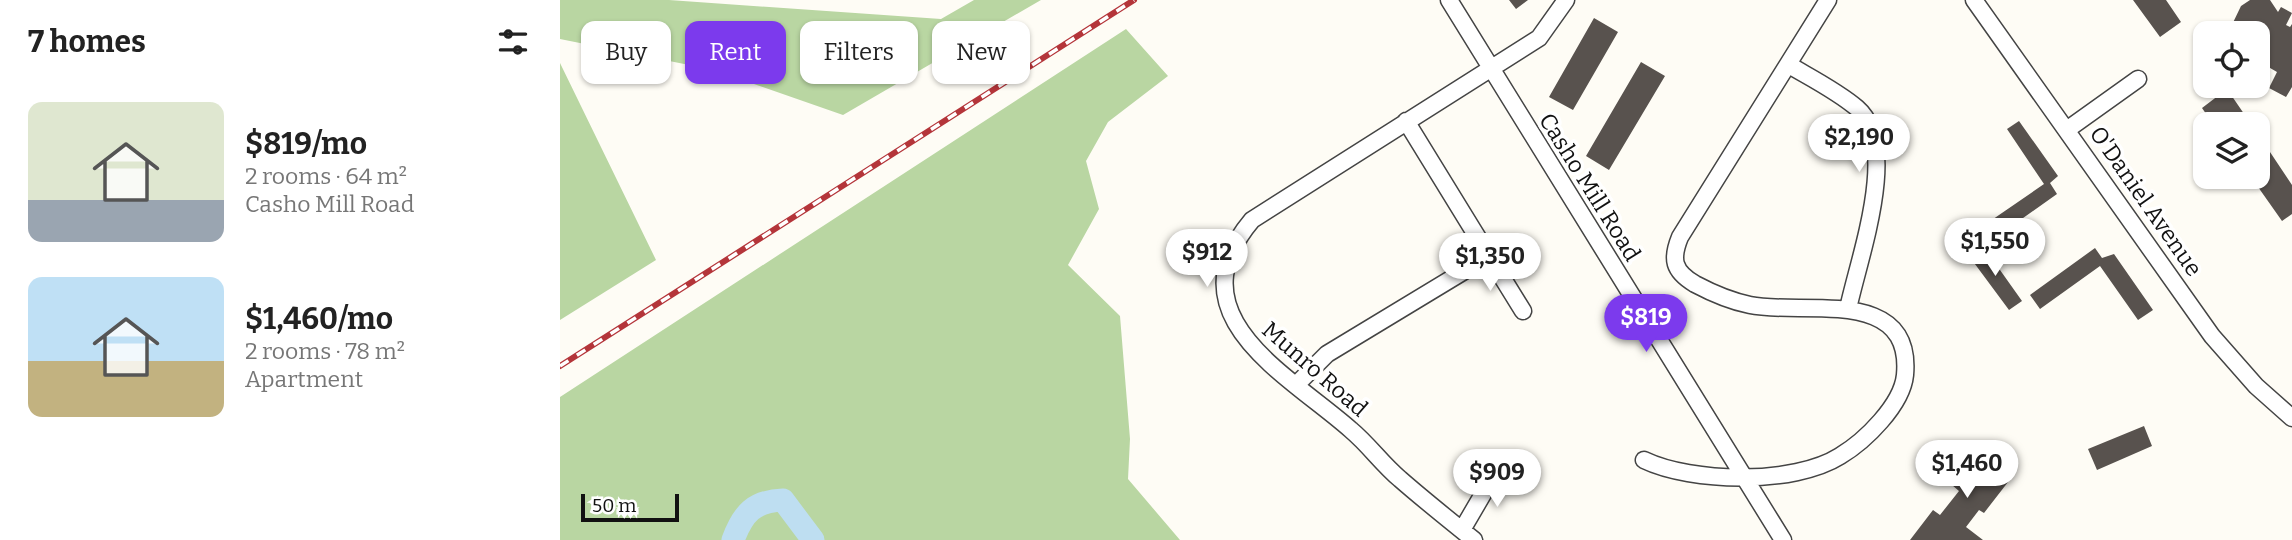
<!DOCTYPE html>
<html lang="en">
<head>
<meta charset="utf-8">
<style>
  :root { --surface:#fff; --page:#f2f2f2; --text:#222; --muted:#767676; --accent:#7c3aed }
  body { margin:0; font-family:Bitter,serif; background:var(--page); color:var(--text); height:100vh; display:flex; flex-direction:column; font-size:26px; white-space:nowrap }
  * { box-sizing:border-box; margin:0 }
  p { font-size:23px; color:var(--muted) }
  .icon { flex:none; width:38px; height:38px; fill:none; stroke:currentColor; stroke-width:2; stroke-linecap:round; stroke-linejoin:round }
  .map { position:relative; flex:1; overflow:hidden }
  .sheet { display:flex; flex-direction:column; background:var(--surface); width:560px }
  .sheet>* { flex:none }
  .banner { position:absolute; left:21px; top:21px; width:665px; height:63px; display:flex; gap:14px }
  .fabs { position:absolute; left:1633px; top:21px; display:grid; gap:14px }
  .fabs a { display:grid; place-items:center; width:77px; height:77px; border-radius:14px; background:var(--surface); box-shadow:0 2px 5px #0004; font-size:35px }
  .scale { position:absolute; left:21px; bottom:18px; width:98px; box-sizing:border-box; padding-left:7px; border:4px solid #111; border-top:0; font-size:19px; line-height:24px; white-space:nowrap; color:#111; -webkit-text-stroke:5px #fff; paint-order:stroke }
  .price { position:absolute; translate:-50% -60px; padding:0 16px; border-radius:24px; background:#fff; color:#222; font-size:23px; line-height:46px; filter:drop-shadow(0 2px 4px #0008) }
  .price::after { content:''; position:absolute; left:50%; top:42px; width:21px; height:16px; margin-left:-10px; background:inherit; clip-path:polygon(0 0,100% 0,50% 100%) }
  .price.on { background:var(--accent); color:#fff }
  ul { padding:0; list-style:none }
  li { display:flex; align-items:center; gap:21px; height:175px; padding:0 28px }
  li span { display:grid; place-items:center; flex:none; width:196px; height:140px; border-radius:14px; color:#555 }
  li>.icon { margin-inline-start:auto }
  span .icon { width:84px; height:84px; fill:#fffc; stroke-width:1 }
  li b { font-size:30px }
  h2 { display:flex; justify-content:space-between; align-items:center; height:84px; padding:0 28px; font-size:30px }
  .chip { padding:0 24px; border-radius:14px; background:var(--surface); box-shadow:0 2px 5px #0004; font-size:24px; line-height:63px }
  .chip.on { background:var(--accent); color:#fff }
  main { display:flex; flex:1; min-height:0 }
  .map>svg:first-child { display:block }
  .forest { fill:#b9d6a2 }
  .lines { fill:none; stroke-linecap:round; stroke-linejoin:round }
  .river { stroke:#bedef1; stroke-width:23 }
  .building { fill:#58524e }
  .minor-casing { stroke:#444; stroke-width:19 }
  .minor { stroke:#fff; stroke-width:16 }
  .rail-casing { stroke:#b4353a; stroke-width:6 }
  .rail { stroke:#fff; stroke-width:3.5; stroke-dasharray:10; stroke-linecap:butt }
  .labels { text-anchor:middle; stroke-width:7; stroke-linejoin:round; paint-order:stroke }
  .street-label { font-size:23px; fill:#111; stroke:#fff }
</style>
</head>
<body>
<main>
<section class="sheet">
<h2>7 homes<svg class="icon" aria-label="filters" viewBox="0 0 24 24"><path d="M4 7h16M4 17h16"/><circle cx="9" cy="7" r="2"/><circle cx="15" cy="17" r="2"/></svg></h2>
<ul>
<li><span style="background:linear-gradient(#dfe7d0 70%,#9aa5b1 0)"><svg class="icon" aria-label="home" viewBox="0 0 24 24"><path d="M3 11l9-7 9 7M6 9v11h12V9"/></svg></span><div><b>$819/mo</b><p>2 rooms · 64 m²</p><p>Casho Mill Road</p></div></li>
<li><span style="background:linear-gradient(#bfe0f5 60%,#c2b280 0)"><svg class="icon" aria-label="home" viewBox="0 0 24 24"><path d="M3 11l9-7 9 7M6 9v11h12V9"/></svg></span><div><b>$1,460/mo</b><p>2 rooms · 78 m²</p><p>Apartment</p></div></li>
</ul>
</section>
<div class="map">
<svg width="1732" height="540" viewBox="0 0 1732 540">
  <rect width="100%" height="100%" fill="#fefcf5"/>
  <path class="forest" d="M0,0h109l272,19 33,-19h67l-198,115 -129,-45 -154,-31z
    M566,29l42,47 -60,46 -22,39 13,48 -31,56 52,51 10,123 -2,40 52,61h-620v-143z
    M0,63l96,197 -96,60z"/>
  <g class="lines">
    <path class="river" d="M173,540c10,-27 21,-39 50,-40l30,40"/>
  </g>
  <path class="building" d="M949,0h19l-12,9z
    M1573,0h33l15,22 -21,15z
    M1690,0h20l8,12 3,-5 11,6 -6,12 4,2 2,-3v63l-6,10 -17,-9 8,-16 -19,-11v-28h-30l13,-27z
    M1034,18l24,14 -45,78 -24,-13z
    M1081,62l24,14 -56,94 -23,-14z
    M1667,89l24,35h-38l-11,-16z
    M1459,121l39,55 -8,7 7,11 -65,46 -9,-14 61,-42 -37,-55z
    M1698,134l34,51v29l-10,7 -31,-44h7z
    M1423,246l39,55 -13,9 -40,-54z
    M1535,248l7,10 12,-4 39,56 -15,10 -38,-54 -60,43 -10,-14z
    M1584,426l8,20 -55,24 -9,-21z
    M1421,447l34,26 -31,40 -5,-3 -13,17 17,13h-73l23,-30 7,5 19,-24 -7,-6z"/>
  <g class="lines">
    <defs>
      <path id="minor" d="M889,0l334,540
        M1414,0l238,336 44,50 36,32
        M1229,65c22,13 48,26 68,43 44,38 1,152 -9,201
        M1508,129l70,-50
        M929,256l34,55
        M736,385l31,-31 162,-98 -83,-135
        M1084,460c48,23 150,25 196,-4 25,-15 62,-51 65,-81 8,-90 -103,-59 -155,-70 -20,-4 -38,-12 -55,-21 -22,-13 -24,-25 -15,-47l148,-237
        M902,530l21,-36 4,-23
        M914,540c-25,-20 -50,-40 -74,-61 -18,-15 -31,-34 -49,-49 -62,-55 -180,-114 -99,-210l287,-182 27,-38"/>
    </defs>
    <use href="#minor" class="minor-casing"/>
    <use href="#minor" class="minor"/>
    <defs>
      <path id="rail" d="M0,366l574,-366"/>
    </defs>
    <use href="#rail" class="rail-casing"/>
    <use href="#rail" class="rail"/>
  </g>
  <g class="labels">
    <g class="street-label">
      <text transform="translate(1030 187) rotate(58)" y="8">Casho Mill Road</text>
      <text transform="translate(1586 201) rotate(55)" y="8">O'Daniel Avenue</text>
      <text transform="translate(755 369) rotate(41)" y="8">Munro Road</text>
    </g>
  </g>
</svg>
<div class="fabs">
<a><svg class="icon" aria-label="locate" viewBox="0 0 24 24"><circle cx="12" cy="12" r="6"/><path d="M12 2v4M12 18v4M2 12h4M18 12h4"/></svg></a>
<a><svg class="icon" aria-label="layers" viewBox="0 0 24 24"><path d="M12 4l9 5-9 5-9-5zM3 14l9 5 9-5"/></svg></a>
</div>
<div class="scale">50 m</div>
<b class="price" style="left:1299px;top:174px">$2,190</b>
<b class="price" style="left:1435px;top:278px">$1,550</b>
<b class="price" style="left:647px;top:289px">$912</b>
<b class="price" style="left:930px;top:293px">$1,350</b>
<b class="price on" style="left:1086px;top:354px">$819</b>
<b class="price" style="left:1407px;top:500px">$1,460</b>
<b class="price" style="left:937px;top:509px">$909</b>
<div class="banner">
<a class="chip">Buy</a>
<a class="chip on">Rent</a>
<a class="chip">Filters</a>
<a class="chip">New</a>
</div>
</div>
</main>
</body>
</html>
